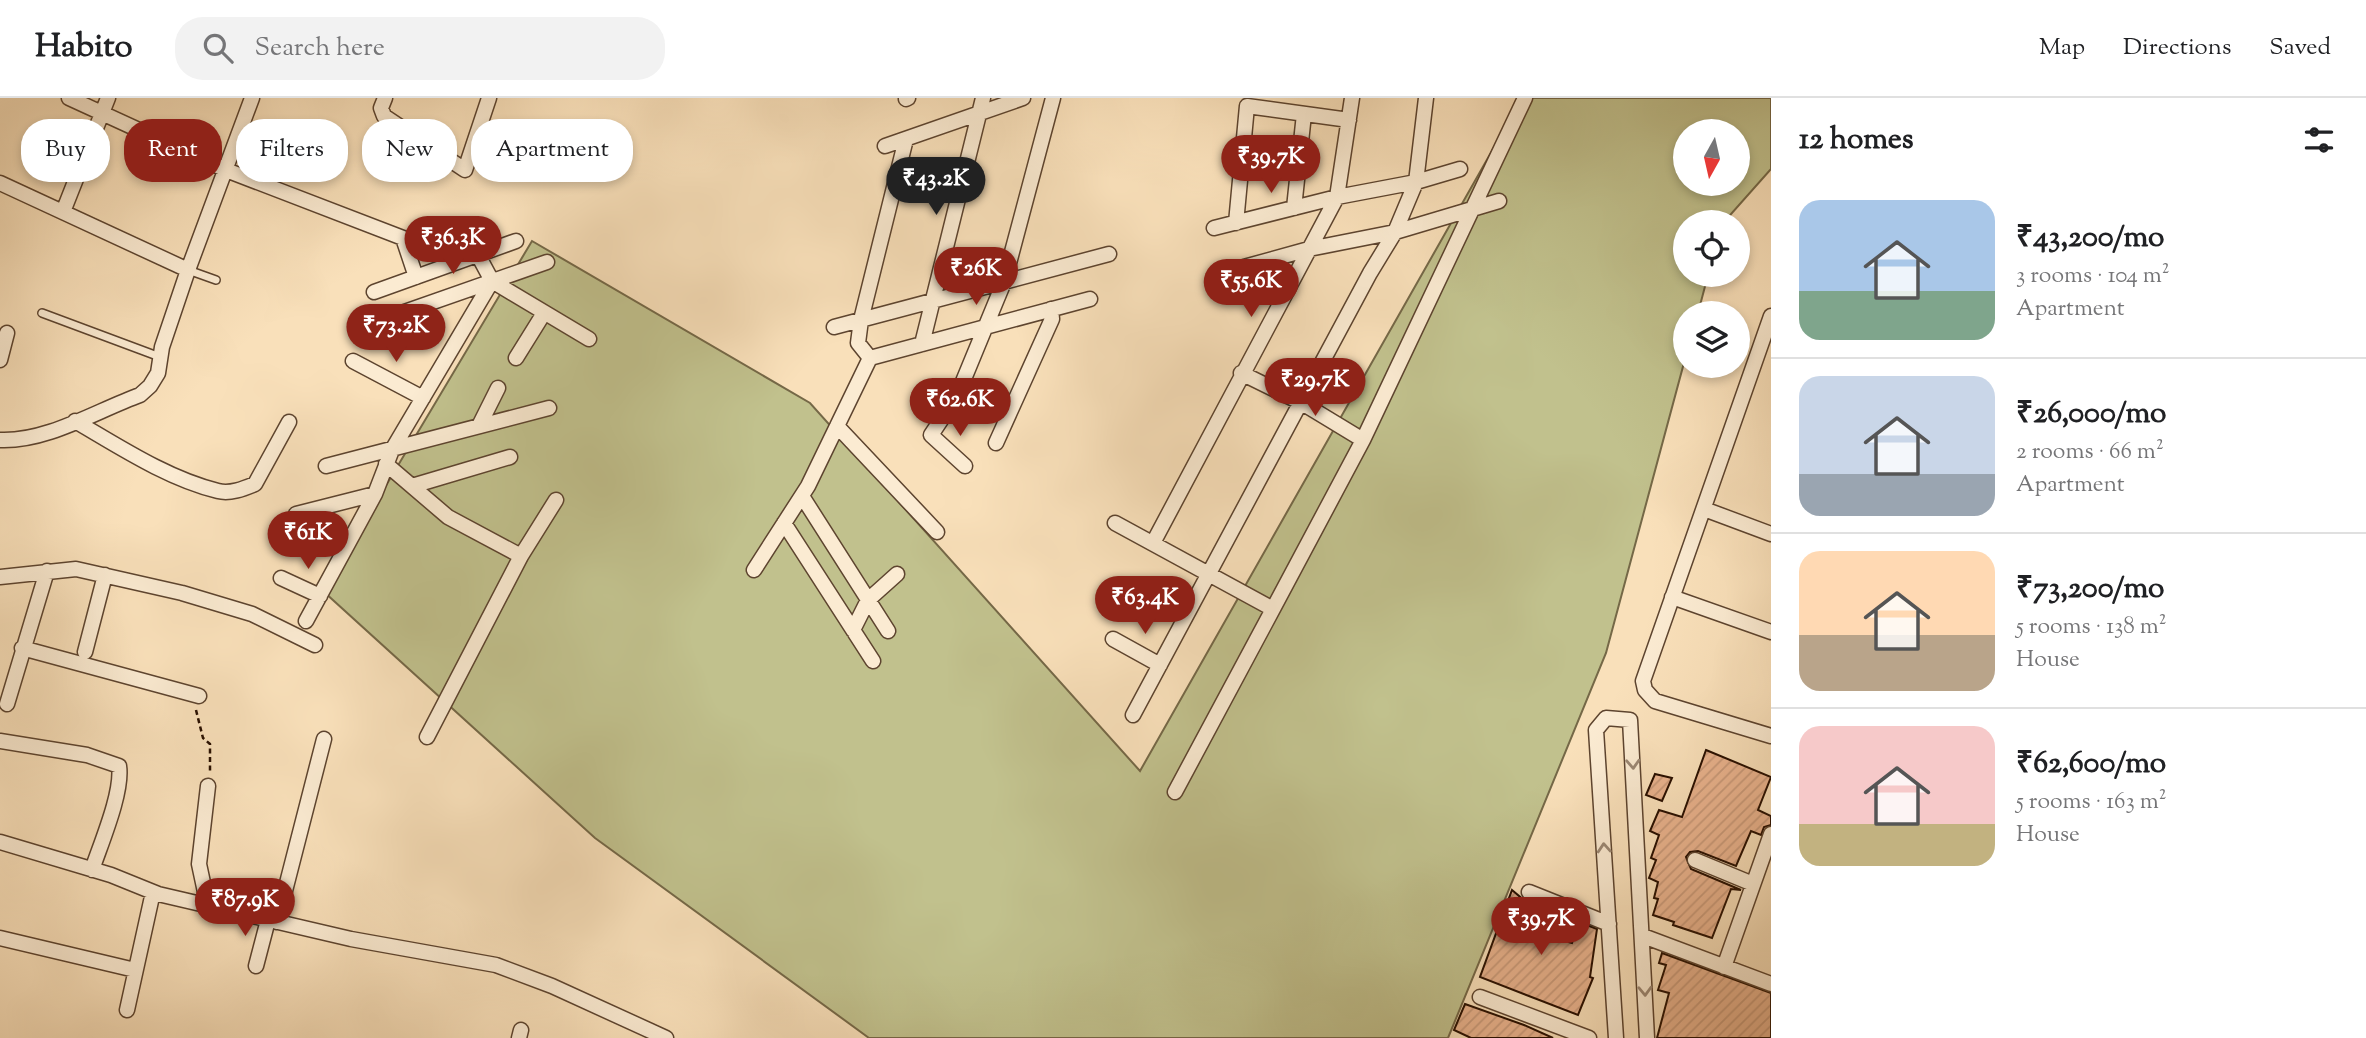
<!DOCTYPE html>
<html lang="en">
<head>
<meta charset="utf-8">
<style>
  :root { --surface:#fff; --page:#f2f2f2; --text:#202124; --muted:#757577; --line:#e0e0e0; --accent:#8f2418 }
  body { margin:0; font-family:"Sorts Mill Goudy",serif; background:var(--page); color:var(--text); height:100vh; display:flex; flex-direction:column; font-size:26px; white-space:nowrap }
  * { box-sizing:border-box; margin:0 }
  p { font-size:23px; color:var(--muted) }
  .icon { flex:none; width:38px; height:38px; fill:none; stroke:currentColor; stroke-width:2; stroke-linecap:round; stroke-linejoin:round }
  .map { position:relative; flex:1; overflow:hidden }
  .drawer { display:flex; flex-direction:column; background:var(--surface); width:595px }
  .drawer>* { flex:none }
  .hud { position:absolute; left:21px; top:21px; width:665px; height:63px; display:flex; gap:14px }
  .needle { width:46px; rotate:188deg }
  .controls { position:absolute; left:1673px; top:21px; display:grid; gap:14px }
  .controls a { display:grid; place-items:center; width:77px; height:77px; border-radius:50%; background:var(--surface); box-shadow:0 4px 10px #0003; font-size:35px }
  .price { position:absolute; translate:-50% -60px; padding:0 16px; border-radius:24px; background:var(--accent); color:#fff; font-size:23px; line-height:46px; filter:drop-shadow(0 2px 4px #0008) }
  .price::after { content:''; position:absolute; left:50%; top:42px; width:21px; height:16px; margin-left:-10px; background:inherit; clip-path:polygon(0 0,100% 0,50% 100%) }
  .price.on { background:#222; color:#fff }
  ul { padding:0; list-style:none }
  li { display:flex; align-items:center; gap:21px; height:175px; padding:0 28px }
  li+li { border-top:2px solid var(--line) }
  li span { display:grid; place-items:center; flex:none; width:196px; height:140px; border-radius:21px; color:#555 }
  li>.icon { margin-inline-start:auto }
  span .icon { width:84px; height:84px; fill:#fffc; stroke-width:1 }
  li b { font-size:30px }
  h2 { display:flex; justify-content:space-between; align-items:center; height:84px; padding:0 28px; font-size:30px }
  .chip { padding:0 24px; border-radius:28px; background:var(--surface); box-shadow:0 4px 10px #0003; font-size:24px; line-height:63px }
  .chip.on { background:var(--accent); color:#fff }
  header { display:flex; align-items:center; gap:42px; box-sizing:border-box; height:98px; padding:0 35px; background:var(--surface); border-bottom:2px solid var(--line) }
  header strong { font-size:33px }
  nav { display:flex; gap:38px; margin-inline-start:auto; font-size:24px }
  .search { width:490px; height:63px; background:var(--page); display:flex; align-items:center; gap:18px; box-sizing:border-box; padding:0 24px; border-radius:28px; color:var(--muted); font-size:26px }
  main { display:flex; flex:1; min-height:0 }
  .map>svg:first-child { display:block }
  .green { fill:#c1c18d; stroke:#756847; stroke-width:2; fill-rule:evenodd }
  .building { fill:url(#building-hatch); stroke:#291001; stroke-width:2 }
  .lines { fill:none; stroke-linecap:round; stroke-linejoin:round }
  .service-casing { stroke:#5d442f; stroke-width:10 }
  .minor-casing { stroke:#5d442f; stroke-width:17 }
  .path { stroke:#291001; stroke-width:2.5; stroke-dasharray:5 3.5; stroke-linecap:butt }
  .service { stroke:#fbebd2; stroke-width:7 }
  .minor { stroke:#fbebd2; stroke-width:14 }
  .oneway { stroke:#9c8874 }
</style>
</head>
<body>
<header>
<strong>Habito</strong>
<div class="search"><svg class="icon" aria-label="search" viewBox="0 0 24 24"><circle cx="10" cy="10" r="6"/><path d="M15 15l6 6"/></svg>Search here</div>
<nav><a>Map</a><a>Directions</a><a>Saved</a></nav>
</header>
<main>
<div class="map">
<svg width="1771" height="940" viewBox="0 0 1771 940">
  <defs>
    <pattern id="building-hatch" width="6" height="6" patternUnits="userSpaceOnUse" patternTransform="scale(1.75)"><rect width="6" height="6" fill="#e9b38e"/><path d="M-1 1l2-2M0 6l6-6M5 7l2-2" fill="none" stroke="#c89979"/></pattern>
  </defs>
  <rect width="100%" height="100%" fill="#f9e0ba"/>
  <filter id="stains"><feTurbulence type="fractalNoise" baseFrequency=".00286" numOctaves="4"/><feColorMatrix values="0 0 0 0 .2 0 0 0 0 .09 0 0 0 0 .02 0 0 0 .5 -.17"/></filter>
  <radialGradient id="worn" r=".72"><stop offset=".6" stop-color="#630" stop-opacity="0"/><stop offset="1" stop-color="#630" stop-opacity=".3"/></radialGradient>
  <path class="green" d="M1522,0h249v71l-47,53h-39v53h23l-10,38h-13v46l-79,294 -158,385h-579l-274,-200 -272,-247 209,-350 278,162 330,368zM1685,33h53v53h-53z"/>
  <path class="building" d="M1706,652l65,27 -13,33 13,6v9l-7,2 -3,8 -10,-4 -15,35 -38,-15 -8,1 -4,5 5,12 50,21 -10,-1 -19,49 -39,-13 1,-3 -21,-7 5,-16 -4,-1 4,-16 -9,-4 7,-18 -5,-2 8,-23 -9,-4 9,-21 23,7z
    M1655,676l17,4 -10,23 -16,-6z
    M1512,792l13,11 32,12 -9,23 24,7 7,-21 18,7 -7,48 3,1 -15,37 -98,-38z
    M1662,855l109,40v45h-114l12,-45 -11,-3 8,-25 -7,-2z
    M1465,906l59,21 29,13h-82l-17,-8z"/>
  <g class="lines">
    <defs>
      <path id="service" d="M188,172l28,10
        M42,215l118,44"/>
      <path id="minor" d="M69,0l157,72 177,68 13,39
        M385,0l-4,10 3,8 81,54 24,-72
        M906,1l2,-1
        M906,41l-45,181 -3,23 12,15 220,-59
        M885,48l138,-48
        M0,85l188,87
        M1294,110l10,-94
        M63,114l45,-114
        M1236,125l11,-117 102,14
        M1214,130l123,-31 79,-15 44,-13
        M478,157l14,26 97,58
        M1244,169l65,-18 86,-17 104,-31
        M374,194l142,-51
        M1771,218l-128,365 2,9 10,11 116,35
        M370,226l177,-62
        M834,229l275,-73
        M922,246l61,-246
        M516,260l28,-45
        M0,262l7,-27
        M353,263l70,37
        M75,323c43,25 93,58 143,70 12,3 25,-2 37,-7l34,-62
        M479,328l19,-38
        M837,328l100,106
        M0,342c47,2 96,-29 140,-45l10,-9 8,-13 4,-26 26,-77 64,-172
        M1363,342l162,-342
        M996,345l56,-124 -1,-10
        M386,366l62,53 73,39
        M326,368l223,-58
        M965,368l-34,-31 26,-39 47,-114 49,-184
        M412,388l98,-29
        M802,398l86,135
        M1704,411l67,25
        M296,416l79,-20
        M784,425l89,138
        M1115,425l158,86 90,-169 -61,-37 -61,-30
        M1153,445l184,-346 15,-99
        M754,472l54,-84 62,-128
        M0,479l76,-8 106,24 70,21 63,31
        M281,480l39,18
        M1672,499l99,35
        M306,523l69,-127 17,-44 100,-169
        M853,532l15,-30 29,-26
        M1113,541l47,26
        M22,550l177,48
        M85,554l20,-77
        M7,606l40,-133
        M1133,617l237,-442 25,-41 21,-50 10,-84
        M427,639l94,-181 35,-56
        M0,643l87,14 32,11c4,26 -18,77 -27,104
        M208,688l-9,78 9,42
        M1175,694l98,-183
        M0,744l111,33 47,19 193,45 145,26 56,21 114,52
        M1695,762l58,24
        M1529,794l80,32
        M277,824l47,-183
        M1643,838l128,48
        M0,840l135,32
        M256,868l12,-46
        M1724,869l47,-133
        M1480,899l109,41
        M127,912l26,-118
        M519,940l2,-8
        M1616,940l-20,-308 10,-12 24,2 17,318"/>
    </defs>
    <use href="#service" class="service-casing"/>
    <use href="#minor" class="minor-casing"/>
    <path class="path" d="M196,612l7,28 7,6v29"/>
    <use href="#service" class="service"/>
    <use href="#minor" class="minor"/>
  </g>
  <defs><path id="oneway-chevron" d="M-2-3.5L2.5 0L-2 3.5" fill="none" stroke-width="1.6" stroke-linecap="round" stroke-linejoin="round" transform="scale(1.75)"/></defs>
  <g class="oneway">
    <use href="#oneway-chevron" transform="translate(1633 666) rotate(87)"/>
    <use href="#oneway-chevron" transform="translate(1604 750) rotate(-94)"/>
    <use href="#oneway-chevron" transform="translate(1645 893) rotate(88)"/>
  </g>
  <rect width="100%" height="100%" filter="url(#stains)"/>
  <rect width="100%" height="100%" fill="url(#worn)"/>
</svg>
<div class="controls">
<a><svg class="needle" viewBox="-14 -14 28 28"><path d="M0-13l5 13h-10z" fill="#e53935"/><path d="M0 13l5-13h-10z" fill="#757577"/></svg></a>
<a><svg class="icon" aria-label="locate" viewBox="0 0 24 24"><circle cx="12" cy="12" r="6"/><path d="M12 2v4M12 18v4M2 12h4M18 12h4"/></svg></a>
<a><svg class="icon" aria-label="layers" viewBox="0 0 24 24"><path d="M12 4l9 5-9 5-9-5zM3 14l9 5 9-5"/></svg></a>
</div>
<b class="price" style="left:1271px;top:97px">₹39.7K</b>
<b class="price on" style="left:936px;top:119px">₹43.2K</b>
<b class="price" style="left:453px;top:178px">₹36.3K</b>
<b class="price" style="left:976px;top:209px">₹26K</b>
<b class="price" style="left:1251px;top:221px">₹55.6K</b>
<b class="price" style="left:396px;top:266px">₹73.2K</b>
<b class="price" style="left:1315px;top:320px">₹29.7K</b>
<b class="price" style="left:960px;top:340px">₹62.6K</b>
<b class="price" style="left:308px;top:473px">₹61K</b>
<b class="price" style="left:1145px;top:538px">₹63.4K</b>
<b class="price" style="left:245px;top:840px">₹87.9K</b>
<b class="price" style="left:1541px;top:859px">₹39.7K</b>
<div class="hud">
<a class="chip">Buy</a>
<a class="chip on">Rent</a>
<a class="chip">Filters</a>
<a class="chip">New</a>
<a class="chip">Apartment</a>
</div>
</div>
<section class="drawer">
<h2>12 homes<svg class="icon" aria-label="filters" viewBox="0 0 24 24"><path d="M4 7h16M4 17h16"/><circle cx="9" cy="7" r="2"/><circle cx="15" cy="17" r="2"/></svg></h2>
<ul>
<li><span style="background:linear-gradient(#a9c7e8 65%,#7fa58c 0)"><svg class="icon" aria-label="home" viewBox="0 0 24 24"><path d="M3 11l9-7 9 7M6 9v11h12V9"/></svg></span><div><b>₹43,200/mo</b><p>3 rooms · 104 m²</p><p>Apartment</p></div></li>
<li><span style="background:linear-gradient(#c9d6e8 70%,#9aa5b1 0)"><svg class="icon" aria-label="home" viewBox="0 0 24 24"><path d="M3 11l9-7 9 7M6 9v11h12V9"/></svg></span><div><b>₹26,000/mo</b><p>2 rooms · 66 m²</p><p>Apartment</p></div></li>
<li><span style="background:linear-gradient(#ffd9b3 60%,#b9a48a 0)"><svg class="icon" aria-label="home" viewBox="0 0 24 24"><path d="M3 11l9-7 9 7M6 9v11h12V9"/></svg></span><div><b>₹73,200/mo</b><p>5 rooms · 138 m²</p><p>House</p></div></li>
<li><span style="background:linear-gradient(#f6c9c9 70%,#c2b280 0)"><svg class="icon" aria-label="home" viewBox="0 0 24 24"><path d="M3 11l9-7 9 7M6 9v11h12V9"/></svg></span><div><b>₹62,600/mo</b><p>5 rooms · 163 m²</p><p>House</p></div></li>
</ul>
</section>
</main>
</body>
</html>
